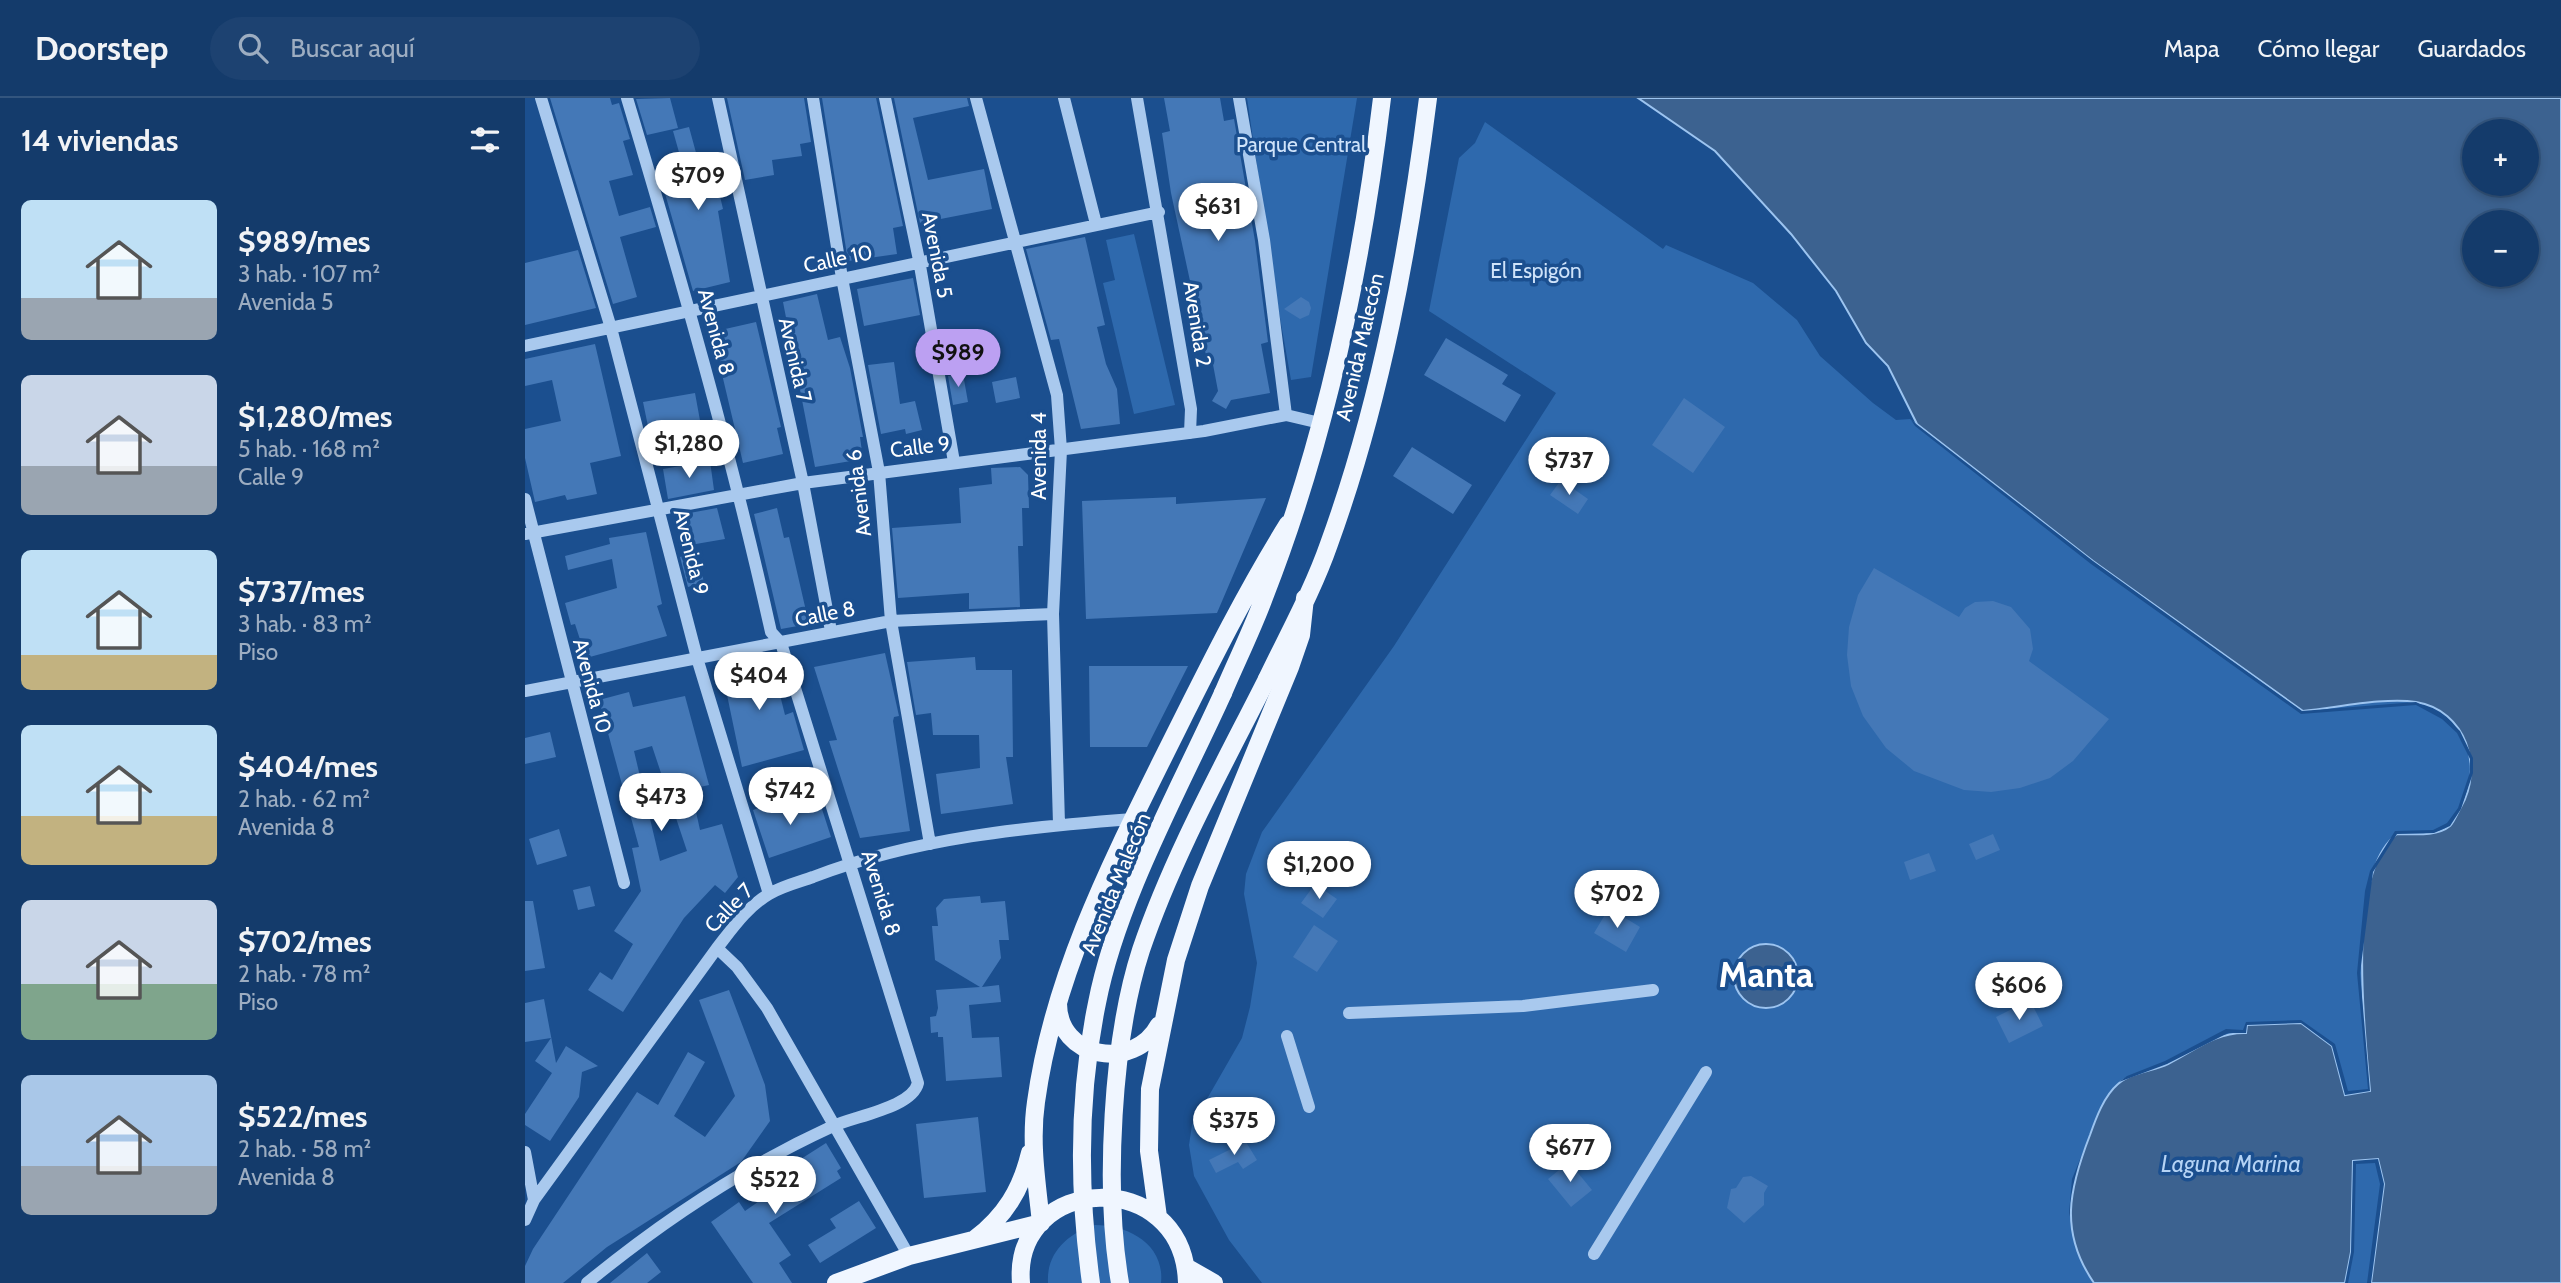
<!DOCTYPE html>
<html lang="es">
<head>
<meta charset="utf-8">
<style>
  :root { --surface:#143b6b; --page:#1d4271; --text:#f1f3f6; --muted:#9dadc1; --line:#33557e; --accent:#bca0f2 }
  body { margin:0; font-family:Cabin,sans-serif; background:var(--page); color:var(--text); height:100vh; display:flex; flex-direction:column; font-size:26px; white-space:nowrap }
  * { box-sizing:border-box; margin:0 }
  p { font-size:23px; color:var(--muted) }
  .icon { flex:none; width:38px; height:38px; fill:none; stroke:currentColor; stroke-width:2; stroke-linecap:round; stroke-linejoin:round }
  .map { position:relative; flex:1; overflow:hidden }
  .drawer { display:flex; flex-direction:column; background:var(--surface); width:525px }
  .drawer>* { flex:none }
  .buttons { position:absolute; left:1937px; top:21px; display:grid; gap:14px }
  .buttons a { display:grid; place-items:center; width:77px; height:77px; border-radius:50%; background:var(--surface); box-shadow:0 4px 10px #0003,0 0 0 2px var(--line); font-size:35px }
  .price { position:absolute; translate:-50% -60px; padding:0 16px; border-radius:24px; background:#fff; color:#222; font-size:23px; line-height:46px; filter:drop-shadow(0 2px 4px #0008) }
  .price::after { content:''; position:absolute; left:50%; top:42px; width:21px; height:16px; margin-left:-10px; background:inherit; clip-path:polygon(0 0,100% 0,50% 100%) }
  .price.active { background:var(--accent); color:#111 }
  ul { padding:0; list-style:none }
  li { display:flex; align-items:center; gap:21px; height:175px; padding:0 21px }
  li span { display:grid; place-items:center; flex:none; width:196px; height:140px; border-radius:10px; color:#555 }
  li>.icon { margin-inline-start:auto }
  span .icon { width:84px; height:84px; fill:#fffc; stroke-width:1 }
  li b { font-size:30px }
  h2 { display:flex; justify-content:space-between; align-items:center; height:84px; padding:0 21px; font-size:30px }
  header { display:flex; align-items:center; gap:42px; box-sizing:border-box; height:98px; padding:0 35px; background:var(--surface); border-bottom:2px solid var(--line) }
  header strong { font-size:33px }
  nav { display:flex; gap:38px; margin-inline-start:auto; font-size:24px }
  .search { width:490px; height:63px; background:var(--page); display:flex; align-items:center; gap:18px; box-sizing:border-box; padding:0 24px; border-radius:38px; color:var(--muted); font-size:26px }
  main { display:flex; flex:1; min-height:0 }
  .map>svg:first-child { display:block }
  .green { fill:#2e69ad }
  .water { fill:#3c6290; stroke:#9cc4f0; stroke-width:2; fill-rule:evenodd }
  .pier { fill:#1b4f8f }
  .building { fill:#4478b7; fill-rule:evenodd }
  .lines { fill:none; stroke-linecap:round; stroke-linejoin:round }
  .minor { stroke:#a9c9ee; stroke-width:12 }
  .major { stroke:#f0f6ff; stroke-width:18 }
  .major-bridge { stroke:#f0f6ff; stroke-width:18 }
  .labels { text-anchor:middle; stroke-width:7; stroke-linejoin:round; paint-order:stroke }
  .park-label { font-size:21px; fill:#cfe3fa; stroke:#1b4f8f }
  .street-label { font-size:21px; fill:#fff; stroke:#1b4f8f }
  .water-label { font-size:23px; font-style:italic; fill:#b5d3f5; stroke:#1b4f8f }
  .town-label { font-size:35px; font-weight:bold; fill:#fff; stroke:#1b4f8f }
</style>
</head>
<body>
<header>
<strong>Doorstep</strong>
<div class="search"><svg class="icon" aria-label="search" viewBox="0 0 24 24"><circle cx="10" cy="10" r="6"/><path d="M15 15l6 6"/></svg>Buscar aquí</div>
<nav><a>Mapa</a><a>Cómo llegar</a><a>Guardados</a></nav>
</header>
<main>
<section class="drawer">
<h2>14 viviendas<svg class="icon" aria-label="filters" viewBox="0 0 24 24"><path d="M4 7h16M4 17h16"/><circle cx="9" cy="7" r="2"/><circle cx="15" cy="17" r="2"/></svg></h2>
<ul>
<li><span style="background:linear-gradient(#bfe0f5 70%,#9aa5b1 0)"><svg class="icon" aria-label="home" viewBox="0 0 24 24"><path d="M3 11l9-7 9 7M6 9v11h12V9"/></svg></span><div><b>$989/mes</b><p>3 hab. · 107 m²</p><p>Avenida 5</p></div></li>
<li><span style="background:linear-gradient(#c9d6e8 65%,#9aa5b1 0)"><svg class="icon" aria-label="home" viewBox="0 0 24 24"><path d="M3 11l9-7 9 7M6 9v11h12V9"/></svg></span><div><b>$1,280/mes</b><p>5 hab. · 168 m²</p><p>Calle 9</p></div></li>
<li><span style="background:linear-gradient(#bfe0f5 75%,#c2b280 0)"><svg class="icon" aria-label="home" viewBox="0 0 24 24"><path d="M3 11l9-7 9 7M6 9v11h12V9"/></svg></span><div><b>$737/mes</b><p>3 hab. · 83 m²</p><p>Piso</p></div></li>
<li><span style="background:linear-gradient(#bfe0f5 65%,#c2b280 0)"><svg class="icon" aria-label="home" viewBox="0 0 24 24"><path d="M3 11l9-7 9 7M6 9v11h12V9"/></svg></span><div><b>$404/mes</b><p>2 hab. · 62 m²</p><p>Avenida 8</p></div></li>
<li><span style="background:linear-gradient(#c9d6e8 60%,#7fa58c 0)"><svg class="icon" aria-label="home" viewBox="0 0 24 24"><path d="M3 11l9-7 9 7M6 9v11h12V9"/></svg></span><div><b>$702/mes</b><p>2 hab. · 78 m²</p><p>Piso</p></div></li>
<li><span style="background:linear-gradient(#a9c7e8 65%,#9aa5b1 0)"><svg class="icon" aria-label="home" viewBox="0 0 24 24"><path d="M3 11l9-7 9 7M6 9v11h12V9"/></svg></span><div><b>$522/mes</b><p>2 hab. · 58 m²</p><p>Avenida 8</p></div></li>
</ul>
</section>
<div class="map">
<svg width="2036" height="1185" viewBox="0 0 2036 1185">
  <rect width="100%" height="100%" fill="#1b4f8f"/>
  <path class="green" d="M722,0h110l-46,279 -20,3 -15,-85z
    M960,24l178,127 3,-4 87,38 44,37 23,36 53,47 23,17 14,-1 7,5 176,137 351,155 25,31 4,26 -103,318 -25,4 -99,-62 -148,82 -26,64 -3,34 17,59 8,11h-832l-33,-43 -35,-64 -5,-31 3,-20 50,-87 8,-31 7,-44 -13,-69 2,-20 16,-42 132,-186 162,-253 -127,-82 30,-153 16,-15z
    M609,136l41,171 -41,9 -31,-131 12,-3 -9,-40z
    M1853,1061l6,25 -13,99h-26l8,-122z
    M570,1127c33,0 70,19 66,58h-113c-2,-31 21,-50 47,-58z"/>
  <path class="water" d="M1113,0h923v1185h-190l13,-99 -6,-25 -25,2 -2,91 -6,31h-251c-35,-51 -25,-94 -4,-148 6,-17 14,-39 28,-51 12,-11 35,-13 50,-20 26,-13 48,-32 78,-31l1,-8 54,-2 31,23 13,49 25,-4c-5,-58 -25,-219 27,-257 16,0 40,3 53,-8 4,-4 8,-14 11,-19 23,-40 5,-97 -45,-105 -32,-5 -80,6 -113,9l-210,-150 -176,-137 -29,-58 -22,-23 -30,-52 -45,-57 -76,-83zM1950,33h52v53h-52zM1950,124h52v53h-52z
    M1209 878a32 32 0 1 1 64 0a32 32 0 1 1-64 0Z"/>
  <path class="pier" d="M1386,322l182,141 209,150 114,-9 28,14 16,15 13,27v15l-12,36 -11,17 -16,7 -37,1 -24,38 -13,101 10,118 -25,4 -13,-49 -31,-23 -54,2 -1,8h-18l-61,31 -48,18 8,-6 38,-15 61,-32 17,1 3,-8 55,-2 34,24 13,47 20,-2 -11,-116 8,-82 5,-20 25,-40 38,-1 14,-7 11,-15 12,-36v-13l-13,-26 -15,-14 -26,-14 -115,9 -210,-150 -176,-138z
    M1853,1061l6,25 -13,99h-4l13,-99 -5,-21 -19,1 -2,88 -6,31h-3l6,-31 2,-91z"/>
  <path class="building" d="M25,0h60l2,7 7,-2 11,36 -7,2 10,34 -24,6 10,35 31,-9 6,20 -36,10 17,60 -24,7z
    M145,0l8,30 -31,7 -11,-36z
    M202,0h77l7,44 -11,2 2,12 -30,4 2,15 -29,5z
    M297,0h54l27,128 -10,2 4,26 -49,7z
    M369,0h73l2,8 -56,12 15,62 56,-11 8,40 -72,14z
    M639,0h56l4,23 10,-2 21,122 13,101 -7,2 9,49 -39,7 -5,9 -14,-8 6,-10 -7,-37 -5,1 -35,-162 -9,-60 8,-2z
    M164,29l9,33 23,-6 7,29 -6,1 2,7 -5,1 4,17 -5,2 12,71 -37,9 -35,-122 24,-6 -9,-32z
    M560,139l20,88 -8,2 9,37 11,25 3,35 -39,5 -22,-90 -8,1 -25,-91z
    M53,152l18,58 -71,17v-62z
    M388,180l7,37 -56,11 -7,-37z
    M292,196l11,46 12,-3 10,31 13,69h-3l3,22 -48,8 -32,-165z
    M776,199l8,5 2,6 -2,7 -9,4 -16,-10z
    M231,224l25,105 -4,1 6,26 -40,9 -31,-131z
    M921,240l62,37 -6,9 19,11 -16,27 -81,-47z
    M70,246l26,112 -31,7 7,31 -30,6 -2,-5 -30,7 -10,-44v-29l36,-8 -9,-41 -27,6v-27z
    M369,264l6,42 15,-3 7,29 -16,4 -1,-5 -24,5 -13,-69z
    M438,276l5,28 -15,3 -5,-29z
    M491,279l4,21 -24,5 -4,-21z
    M170,295l6,33 -51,10 -7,-34z
    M1159,300l41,29 -32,46 -41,-28z
    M887,349l60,38 -19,29 -60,-38z
    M185,363l4,29 -46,9 -5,-30z
    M495,369l8,8 1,33h-7l1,38h-5l2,61 -51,2v-16l-71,5 -6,-70 69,-5 -2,-35 33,-4 -1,-16z
    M1036,382l27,19 -10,15 -28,-19z
    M651,399v7l90,-6 -49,115 -131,6 -4,-118z
    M192,410l8,31 -35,6 -6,-31z
    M252,410l7,30 5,-1 20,87 -28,5 -27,-115z
    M121,434l16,72 -5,2 10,30 -81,22 -11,-34 -4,1 -6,-22 52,-15 -5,-29 -44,11 -3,-14 45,-12 -1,-6z
    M171,454l8,30 -16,5 -8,-30z
    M1349,470l85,49 6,-9 10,-6 18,-1 18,6 19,22 3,20 -4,12 80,58 -36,42 -23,17 -30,10 -29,4 -27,-2 -50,-19 -28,-23 -23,-32 -12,-30 -4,-31 2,-28 9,-32z
    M360,555l14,63 -5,1 -1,4 17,110 -50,7 -31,-97 8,-1 -23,-73z
    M245,557l15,60 8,-3 11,38 -62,17 -21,-101z
    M450,559l1,13h36l1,87h-7l7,47 -72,10 -5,-40 44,-6 -1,-33h-46l-2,-22 -15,2 -9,-53z
    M564,568h99l-41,81h-57z
    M104,594l4,15 52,-11 24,89 -18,4 9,41 22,-6 16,53 -13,16 -10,-8 -31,33 -61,94 -35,-22 12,-18 12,8 21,-36 -19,-13 27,-40 -9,-43 7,-1 -40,-147zM127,648l35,105 -27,10 -26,-110z
    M25,634l6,25 -31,7v-26z
    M261,700l6,17 29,-9 10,31 -62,21 -16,-48z
    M34,731l8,27 -30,9 -8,-26z
    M1468,736l7,16 -24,10 -7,-16z
    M1404,755l7,18 -26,9 -6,-18z
    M790,786l22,15 -14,19 -22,-15z
    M65,788l5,20 -17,4 -5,-20z
    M455,798l1,7 24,-2 4,39h-10l2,18 -19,29 17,-2 2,17 -32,3 3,33 27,-1 3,40 -56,4 -3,-44h-5v-5l-7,1 -1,-16 6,-1 2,-8 -2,-18 44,-3 -45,-27 -3,-34h6l-2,-18 8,-9z
    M0,803h8l12,67 -20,3z
    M1084,810l31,19 -14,25 -32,-19z
    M789,827l24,16 -21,31 -24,-15z
    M204,892l36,95 5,36 -29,41 -134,85 -44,36h-38v-17l8,-17 104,-157 21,13 30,-53 17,10 -31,54 31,21 30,-41 -36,-96z
    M19,901l12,64 10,-17 32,20 -16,6 -3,25 -29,44 -25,-16v-11l27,-41 -17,-12 16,-23 -26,4v-39z
    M1505,902l13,26 -34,17 -13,-26z
    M453,1019l8,75 -62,6 -8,-74z
    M718,1039l14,23 -14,9 -5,-7 -22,11 -7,-13 22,-11 -2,-3z
    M301,1045l15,25 -4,3 4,7 -72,45 22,32 -12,8 13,20h-39l-42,-61 28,-20 6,9 30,-21 -6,-8 10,-9z
    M1044,1064l23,28 -21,17 -23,-28z
    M1226,1078l17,10 -4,7v12l-20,18 -17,-15 4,-19 5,-1 7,-11z
    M334,1103l17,27 -56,35 -12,-18 28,-17 -6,-9z
    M122,1155l14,19 -14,11h-37z"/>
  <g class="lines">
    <path class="minor" d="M16,0l70,230 86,330 72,236
      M193,0l85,385 28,148
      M288,0l29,180 37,194 12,149 39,223
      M360,0l34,162 35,202
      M451,0l81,297 4,55 -8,164 6,210
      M539,0l32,126
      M612,0l54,311 -1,24
      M714,0l25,142 22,175
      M0,248l634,-134
      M0,401l99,384
      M0,436l278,-51 401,-52 82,-16 34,8
      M0,593l366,-70 162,-7
      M192,850l20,19 30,41 142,248
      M824,915l174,-7 130,-16
      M762,938l22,71
      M0,1054l9,48
      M0,1122l9,-20 183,-252c15,-19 30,-41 52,-54 13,-8 30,-12 44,-17 101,-39 213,-50 320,-58
      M1069,1156l112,-182
      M62,1185c73,-60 157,-116 244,-156 23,-11 81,-19 87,-44l-137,-440 -10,-11c-40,-180 -91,-357 -144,-534"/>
    <path class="major" d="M742,581c21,-44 46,-89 62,-135 52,-143 80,-296 99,-446
      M698,595c14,-33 30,-65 42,-98 62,-159 97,-329 117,-497
      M533,904c-1,57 76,70 101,23
      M633,1119l-9,-66 1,-62 26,-129 24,-74 90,-219 11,-32 4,-37
      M516,1125c-4,-40 -11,-80 -5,-121 17,-125 74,-237 130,-350 39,-78 76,-154 122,-228
      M450,1141c30,-23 46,-49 55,-86
      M661,1169l28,16
      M311,1185l73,-27 132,-33
      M496,1185c-9,-109 163,-118 166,0"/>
    <path class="major-bridge" d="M566,1185c-13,-94 -13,-188 6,-280 20,-103 83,-215 126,-310
      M595,1185c-16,-93 -8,-244 21,-333 32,-94 81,-182 126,-271"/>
  </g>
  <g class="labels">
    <g class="park-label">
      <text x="776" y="54">Parque Central</text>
      <text x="1011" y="180">El Espigón</text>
    </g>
    <g class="street-label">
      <text transform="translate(412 157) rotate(79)" y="7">Avenida 5</text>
      <text transform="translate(313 161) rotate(-12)" y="7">Calle 10</text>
      <text transform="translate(672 226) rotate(81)" y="7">Avenida 2</text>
      <text transform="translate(191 234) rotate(75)" y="7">Avenida 8</text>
      <text transform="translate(835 249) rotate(-77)" y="7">Avenida Malecón</text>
      <text transform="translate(270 262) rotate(77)" y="7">Avenida 7</text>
      <text transform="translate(395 349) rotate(-7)" y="7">Calle 9</text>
      <text transform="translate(514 358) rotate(-90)" y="7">Avenida 4</text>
      <text transform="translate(334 395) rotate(-97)" y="7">Avenida 6</text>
      <text transform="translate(166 454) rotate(76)" y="7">Avenida 9</text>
      <text transform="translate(300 516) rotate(-11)" y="7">Calle 8</text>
      <text transform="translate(67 588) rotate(75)" y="7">Avenida 10</text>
      <text transform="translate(591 786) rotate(-68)" y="7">Avenida Malecón</text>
      <text transform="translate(356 795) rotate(73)" y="7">Avenida 8</text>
      <text transform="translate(204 810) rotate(-46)" y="7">Calle 7</text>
    </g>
    <g class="water-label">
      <text x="1706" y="1074">Laguna Marina</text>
    </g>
    <g class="town-label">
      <text x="1241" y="889">Manta</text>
    </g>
  </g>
</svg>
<div class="buttons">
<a>+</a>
<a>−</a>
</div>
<b class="price" style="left:173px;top:114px">$709</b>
<b class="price" style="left:693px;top:145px">$631</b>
<b class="price active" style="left:433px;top:291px">$989</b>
<b class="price" style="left:164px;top:382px">$1,280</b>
<b class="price" style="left:1044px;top:399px">$737</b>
<b class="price" style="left:234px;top:614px">$404</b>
<b class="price" style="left:265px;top:729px">$742</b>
<b class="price" style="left:136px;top:735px">$473</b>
<b class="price" style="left:794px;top:803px">$1,200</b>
<b class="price" style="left:1092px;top:832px">$702</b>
<b class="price" style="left:1494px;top:924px">$606</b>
<b class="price" style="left:709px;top:1059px">$375</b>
<b class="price" style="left:1045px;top:1086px">$677</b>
<b class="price" style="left:250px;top:1118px">$522</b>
</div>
</main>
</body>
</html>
